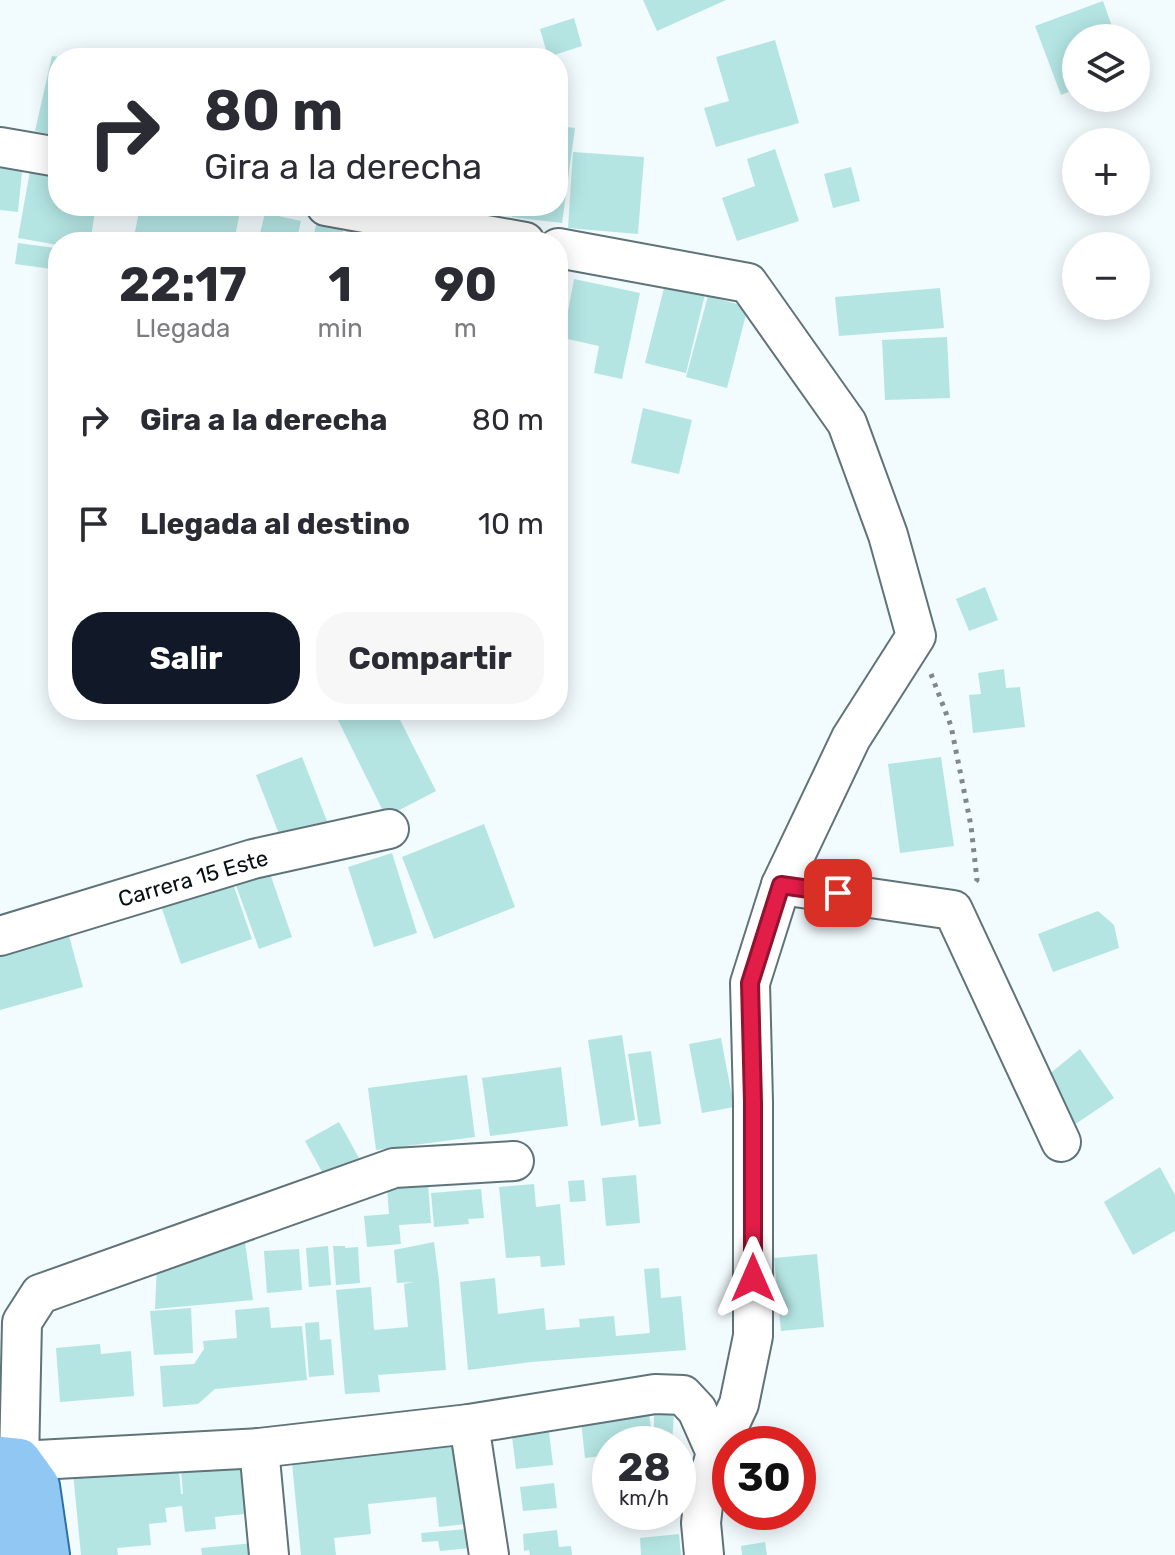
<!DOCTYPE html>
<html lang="es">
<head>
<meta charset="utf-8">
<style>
  body { margin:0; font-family:Rubik,sans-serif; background:#f7f7f7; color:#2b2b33; height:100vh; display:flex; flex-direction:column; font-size:30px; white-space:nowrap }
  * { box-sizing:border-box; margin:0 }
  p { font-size:26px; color:#7c7c81 }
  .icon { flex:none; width:44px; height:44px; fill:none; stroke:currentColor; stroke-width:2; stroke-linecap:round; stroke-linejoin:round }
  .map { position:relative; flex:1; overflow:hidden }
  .drawer { position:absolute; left:48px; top:232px; width:520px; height:488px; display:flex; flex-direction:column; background:#fff; border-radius:32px; box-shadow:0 4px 20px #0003 }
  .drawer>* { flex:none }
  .banner { position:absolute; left:48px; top:48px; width:520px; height:168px; border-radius:32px; box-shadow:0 4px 20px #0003; background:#fff; color:#2b2b33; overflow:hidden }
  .controls { position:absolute; left:1062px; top:24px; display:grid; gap:16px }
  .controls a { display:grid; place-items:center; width:88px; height:88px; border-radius:50%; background:#fff; box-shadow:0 4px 20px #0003; font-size:40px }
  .speed { position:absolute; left:592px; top:1426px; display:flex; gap:16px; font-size:40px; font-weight:700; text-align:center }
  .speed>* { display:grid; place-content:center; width:104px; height:104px; border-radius:50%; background:#fff; box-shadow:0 4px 20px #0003; line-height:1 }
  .speed small { font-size:20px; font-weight:400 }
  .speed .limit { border:12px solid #d22; background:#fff; color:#111 }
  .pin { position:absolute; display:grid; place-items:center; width:68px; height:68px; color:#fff; margin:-34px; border-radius:16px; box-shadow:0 4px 12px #0006 }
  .me { position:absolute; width:88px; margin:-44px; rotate:0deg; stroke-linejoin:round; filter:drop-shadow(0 0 6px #0008) }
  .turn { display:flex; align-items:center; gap:28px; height:168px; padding:0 24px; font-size:36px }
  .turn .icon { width:104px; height:104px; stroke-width:2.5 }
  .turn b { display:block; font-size:56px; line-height:68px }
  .eta { display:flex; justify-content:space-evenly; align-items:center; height:136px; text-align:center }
  .eta b { font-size:48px; font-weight:700; line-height:56px }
  .button { display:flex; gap:16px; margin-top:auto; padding:16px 24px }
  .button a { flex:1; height:92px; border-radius:32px; background:#111827; color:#fff; font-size:32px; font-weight:700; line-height:92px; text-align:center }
  .button a+a { background:#f7f7f7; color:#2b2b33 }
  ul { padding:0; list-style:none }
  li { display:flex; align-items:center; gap:24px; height:104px; padding:0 24px }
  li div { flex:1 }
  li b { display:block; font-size:30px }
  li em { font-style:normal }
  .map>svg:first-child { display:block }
</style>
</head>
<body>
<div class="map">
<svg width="1175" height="1555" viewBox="0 0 1175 1555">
  <rect width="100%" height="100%" fill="#f2fbfe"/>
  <g fill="#b4e5e3">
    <path d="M643,0H726L657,31Z"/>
    <path d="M1103,1L1116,38H1076V89L1061,95L1035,26Z"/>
    <path d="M574,18L582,46L548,57L540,29Z"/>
    <path d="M775,40L799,123L716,147L704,108L729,101L716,57Z"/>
    <path d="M52,56L58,57V136L35,131Z"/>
    <path d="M558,126L575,128L562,223L512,217L513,206H558Z"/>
    <path d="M775,149L799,221L737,241L722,198L755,186L747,159Z"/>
    <path d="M573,152L644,157L638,234L568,228Z"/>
    <path d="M0,160L23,162L18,212L0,210Z"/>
    <path d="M31,165L58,170V206H96L90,242H58V245L18,238Z"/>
    <path d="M851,167L860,201L833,208L824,174Z"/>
    <path d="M140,206H241L234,242H133Z"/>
    <path d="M265,213L301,221L296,242H258Z"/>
    <path d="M349,217L390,225L387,242H344Z"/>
    <path d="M317,221L344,227L340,242H312Z"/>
    <path d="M18,243L55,248L52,269L15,264Z"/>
    <path d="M667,276L707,286L686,373L645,363Z"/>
    <path d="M574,279L640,293L622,379L594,373L599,346L563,338Z"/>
    <path d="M940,288L944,328L839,336L835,297Z"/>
    <path d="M708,296L748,307L727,388L686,377Z"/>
    <path d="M947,337L950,398L885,400L882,340Z"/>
    <path d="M643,408L692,420L679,474L631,463Z"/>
    <path d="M985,587L998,620L969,631L956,599Z"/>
    <path d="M1004,669L1006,688L1020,687L1025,727L973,733L969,695L981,694L978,673Z"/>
    <path d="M333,710H395L436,791L386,817Z"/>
    <path d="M302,757L327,821L281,839L256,775Z"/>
    <path d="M941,757L954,846L900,853L888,764Z"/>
    <path d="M484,824L515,907L434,939L402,857Z"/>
    <path d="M392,853L417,933L374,947L348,867Z"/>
    <path d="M267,865L292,937L259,949L233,877Z"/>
    <path d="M231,878L252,939L181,964L160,903Z"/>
    <path d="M1098,911L1114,925L1119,948L1053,972L1038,934Z"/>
    <path d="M66,925L83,987L0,1010V944Z"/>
    <path d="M622,1035L635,1120L601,1126L588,1040Z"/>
    <path d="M721,1038L734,1107L702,1113L689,1044Z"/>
    <path d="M1080,1049L1114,1098L1074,1125L1042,1080Z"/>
    <path d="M651,1051L661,1124L639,1127L628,1054Z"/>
    <path d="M561,1067L568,1126L490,1136L482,1078Z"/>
    <path d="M467,1075L475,1137L376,1150L368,1088Z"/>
    <path d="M339,1122L359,1158L325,1177L305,1141Z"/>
    <path d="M1160,1167L1175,1195V1231L1133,1255L1104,1202Z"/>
    <path d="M636,1175L640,1223L606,1226L602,1178Z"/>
    <path d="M584,1180L586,1201L570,1202L568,1181Z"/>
    <path d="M428,1184L431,1223L399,1225L401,1244L367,1247L364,1216L389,1214L387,1188Z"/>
    <path d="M534,1184L536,1207L560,1204L565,1265L541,1267L540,1256L506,1258L499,1187Z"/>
    <path d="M481,1189L484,1218L468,1219L469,1224L434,1227L431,1193Z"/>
    <path d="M245,1242L253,1300L155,1309L157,1263Z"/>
    <path d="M434,1242L439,1281L446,1370L378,1375L380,1392L345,1394L336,1290L371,1287L374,1330L408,1327L404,1284L414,1282L397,1283L394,1250Z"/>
    <path d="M328,1246L331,1285L309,1287L306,1248Z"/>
    <path d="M333,1246H345V1248L358,1247L360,1283L336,1285Z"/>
    <path d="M299,1249L302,1290L267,1293L264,1251Z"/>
    <path d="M817,1254L824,1327L781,1331L774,1258Z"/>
    <path d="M659,1268L661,1298L681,1296L686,1350L531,1362L468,1370L460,1282L495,1278L498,1314L544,1308L546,1330L580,1327L579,1319L614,1316L616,1336L650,1333L644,1269Z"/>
    <path d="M269,1307L271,1328L302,1326L307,1380L215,1389L198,1404L163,1407L160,1366L194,1364L204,1349L203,1341L237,1338L235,1310Z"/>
    <path d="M191,1308L193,1353L154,1355L150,1311Z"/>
    <path d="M319,1322L320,1340L331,1339L334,1375L309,1377L305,1323Z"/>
    <path d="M100,1344L101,1354L131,1351L134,1396L60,1402L56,1348Z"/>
    <path d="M649,1413L653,1443L610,1444V1455L585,1458L581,1421Z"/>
    <path d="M654,1413L674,1414L672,1444H654Z"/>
    <path d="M548,1424L553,1465L516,1469L511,1428Z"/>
    <path d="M466,1425L476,1523L439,1527L436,1497L368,1504L371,1534L334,1538L336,1555H301L291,1453Z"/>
    <path d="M249,1455L255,1513L215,1517L216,1529L185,1532L182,1506L165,1508L167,1522L149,1524L151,1545L117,1548L118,1555H81L73,1473L110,1469V1475L127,1474L144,1466V1473L179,1470L181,1494H183L181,1469Z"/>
    <path d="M684,1478L687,1506L678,1507V1479Z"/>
    <path d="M554,1483L557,1508L523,1511L520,1487Z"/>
    <path d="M467,1529L469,1548L440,1551L438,1541L422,1542L421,1533Z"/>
    <path d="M557,1530L559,1547L571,1546L572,1555H530L529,1550L524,1551L523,1534Z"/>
    <path d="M679,1534L681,1555H641L640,1538Z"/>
    <path d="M765,1542L767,1555H742L741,1546Z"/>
    <path d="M254,1543L255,1555H202L201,1548Z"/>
  </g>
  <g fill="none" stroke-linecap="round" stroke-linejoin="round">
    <g stroke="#5f7379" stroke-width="42">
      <g id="minor">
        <path d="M0,147L58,157"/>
        <path d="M326,206L525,242"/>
        <path d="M558,248L748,283L847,423L888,535L916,636L851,738L781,885L750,983L753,1102V1336L739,1404L716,1453"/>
        <path d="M781,885L953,910L1061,1142"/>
        <path d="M0,936L253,859L389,829"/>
        <path d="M514,1161L394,1168L40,1294L22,1322L19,1461L259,1448L469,1424L655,1394L683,1395L697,1410L716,1453L704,1495L701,1523L704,1555"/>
        <path d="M469,1424L489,1555"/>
        <path d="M259,1448L269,1555"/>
      </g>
    </g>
    <g stroke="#306f9f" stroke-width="48">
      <g id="major">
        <path d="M0,1459L19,1461L37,1486L47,1555"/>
        <path d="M0,1487L11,1509L20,1555"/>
      </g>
    </g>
    <path stroke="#80888a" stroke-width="5" stroke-dasharray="4 6" stroke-linecap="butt" d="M931,674L951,726L971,826L977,880L973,885"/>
    <use href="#minor" stroke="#fff" stroke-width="38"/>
    <use href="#major" stroke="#90c7f3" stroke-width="44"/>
  </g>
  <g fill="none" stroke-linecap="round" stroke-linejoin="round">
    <g stroke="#92132f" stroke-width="20">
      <path id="route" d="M753,1278V1102L750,983L781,885L838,893"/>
    </g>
    <use href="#route" stroke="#e11d48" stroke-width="14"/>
  </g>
  <g text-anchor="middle" stroke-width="7" stroke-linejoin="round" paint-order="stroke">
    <g font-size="22" fill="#080f11" stroke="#fff">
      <text transform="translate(193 878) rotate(-16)" y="8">Carrera 15 Este</text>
    </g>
  </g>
</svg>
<div class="controls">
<a><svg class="icon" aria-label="layers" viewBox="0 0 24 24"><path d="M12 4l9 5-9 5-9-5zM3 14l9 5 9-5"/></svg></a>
<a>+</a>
<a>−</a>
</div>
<div class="speed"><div>28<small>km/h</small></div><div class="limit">30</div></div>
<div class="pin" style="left:838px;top:893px;background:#d93025"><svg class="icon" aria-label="arrive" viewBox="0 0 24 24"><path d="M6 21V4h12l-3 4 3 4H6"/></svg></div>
<svg class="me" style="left:753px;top:1278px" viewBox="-20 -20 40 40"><path d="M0-17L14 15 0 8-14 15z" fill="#e11d48" stroke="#fff" stroke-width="4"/></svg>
<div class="banner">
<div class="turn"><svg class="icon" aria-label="right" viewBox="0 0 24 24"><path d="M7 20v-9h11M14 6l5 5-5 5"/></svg><div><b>80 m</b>Gira a la derecha</div></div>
</div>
<section class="drawer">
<div class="eta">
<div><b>22:17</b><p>Llegada</p></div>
<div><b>1</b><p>min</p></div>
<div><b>90</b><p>m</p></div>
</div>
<ul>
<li><svg class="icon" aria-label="right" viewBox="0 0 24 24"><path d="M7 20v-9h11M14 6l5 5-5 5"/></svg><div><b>Gira a la derecha</b></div><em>80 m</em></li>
<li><svg class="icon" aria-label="arrive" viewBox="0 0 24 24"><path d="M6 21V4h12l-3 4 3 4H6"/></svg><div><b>Llegada al destino</b></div><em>10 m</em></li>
</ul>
<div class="button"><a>Salir</a><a>Compartir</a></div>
</section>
</div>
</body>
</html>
